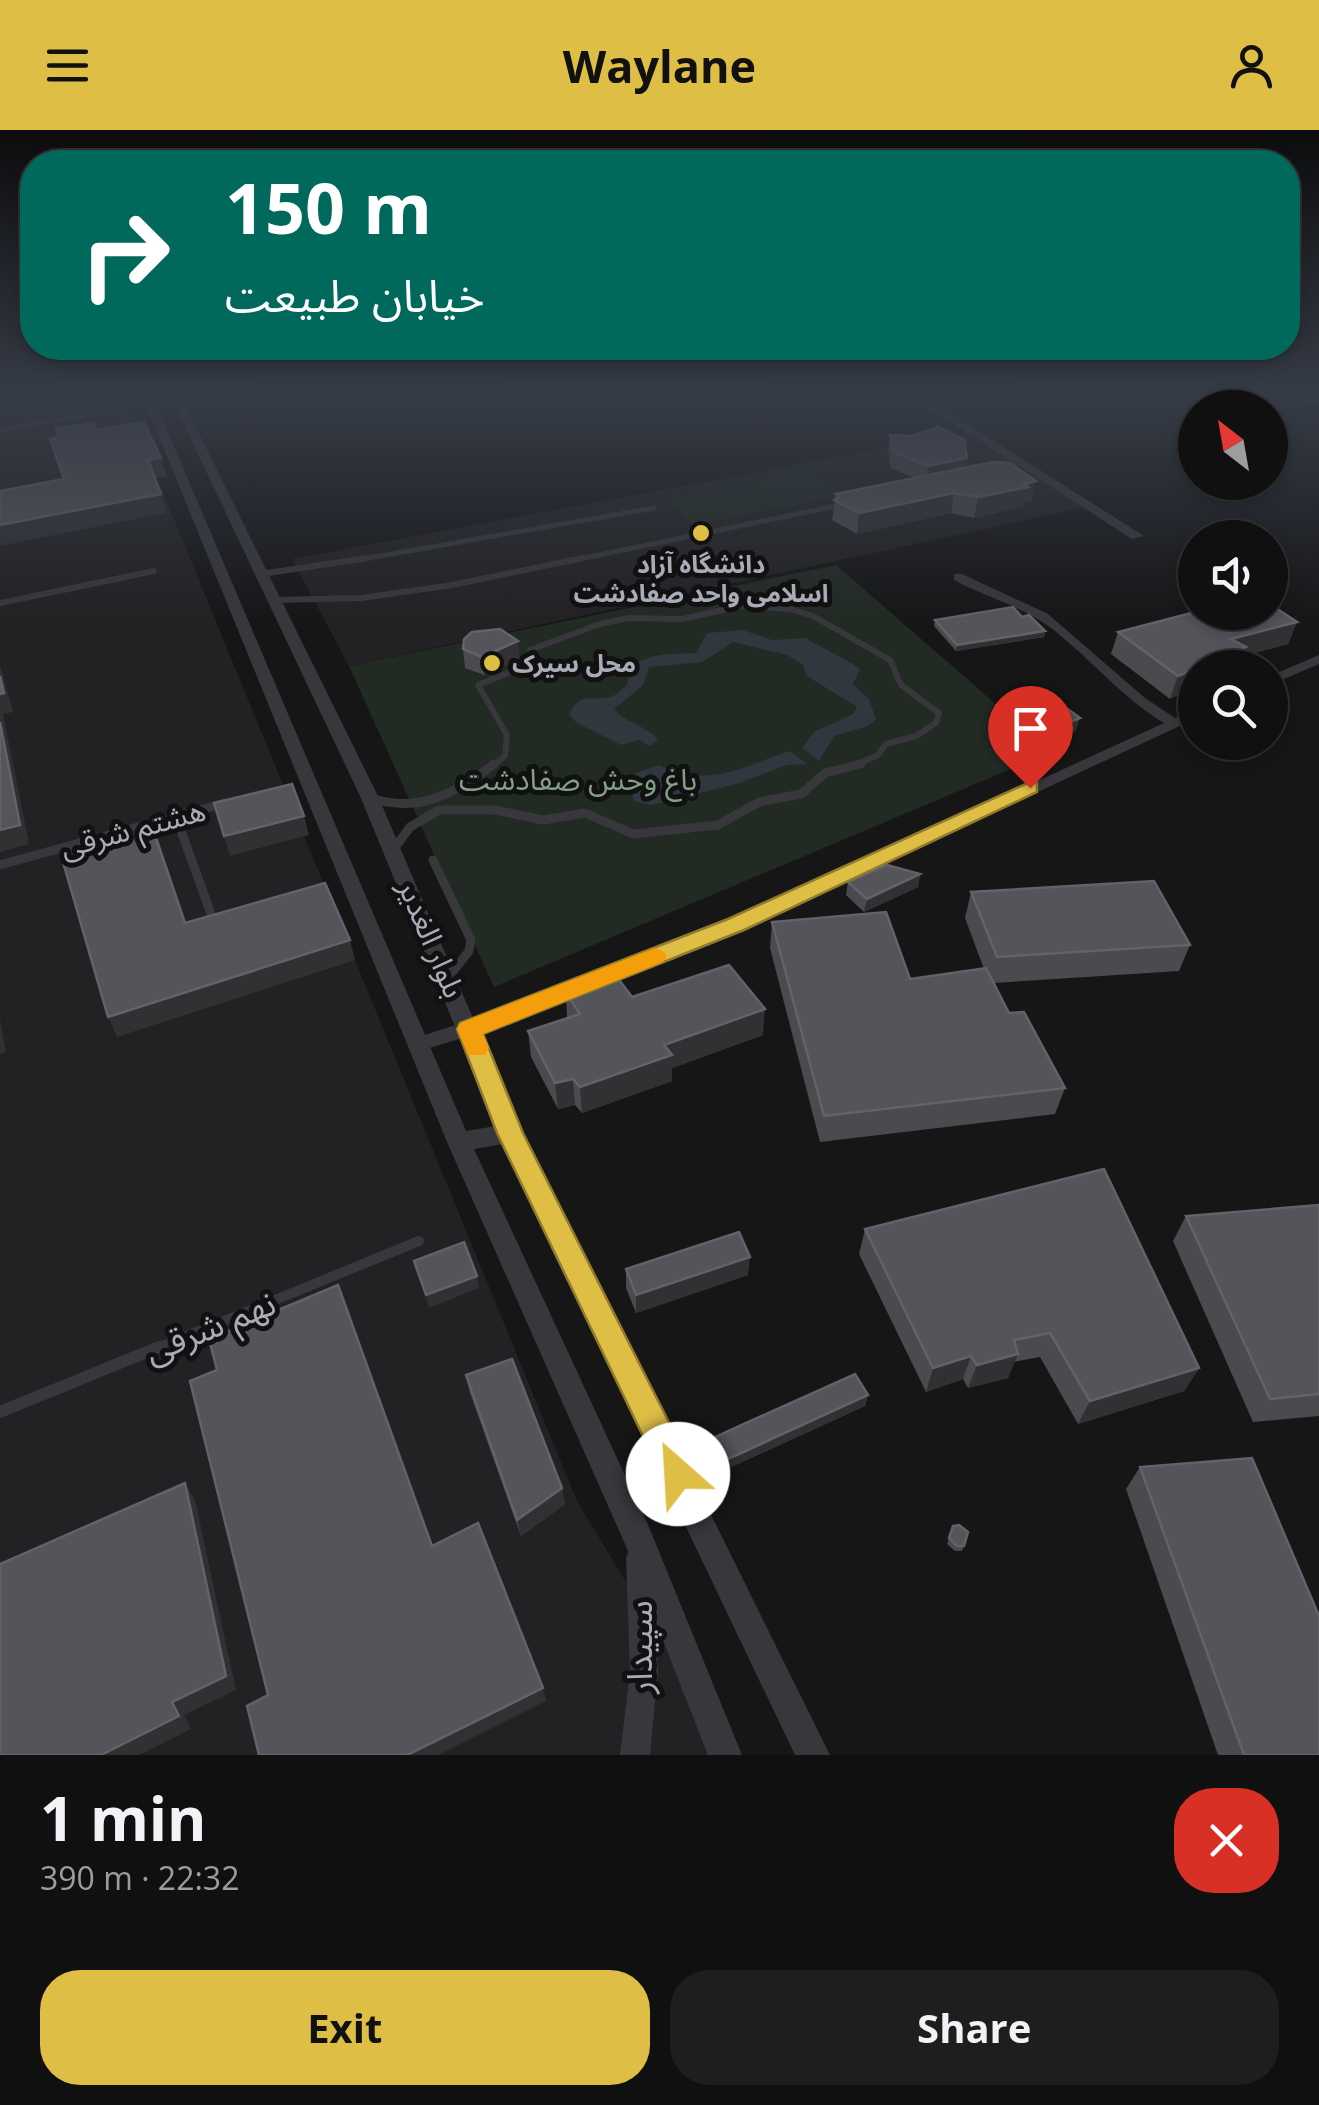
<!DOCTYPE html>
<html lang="en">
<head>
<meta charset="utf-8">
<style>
  body { margin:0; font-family:"Open Sans","Noto Sans Arabic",sans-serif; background:#1e1e1f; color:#f1f3f6; height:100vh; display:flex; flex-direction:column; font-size:38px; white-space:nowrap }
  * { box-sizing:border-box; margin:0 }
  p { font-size:32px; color:#9c9d9f }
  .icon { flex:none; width:55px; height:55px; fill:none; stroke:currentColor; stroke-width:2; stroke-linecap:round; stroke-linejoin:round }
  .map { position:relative; height:1625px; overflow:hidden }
  .details { display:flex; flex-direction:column; background:#101011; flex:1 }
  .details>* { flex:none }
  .banner { position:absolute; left:20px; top:20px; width:1280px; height:210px; border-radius:40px; box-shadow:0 5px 15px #0003,0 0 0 2px #303031; background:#00695c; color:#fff; overflow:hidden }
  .needle { width:65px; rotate:329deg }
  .buttons { position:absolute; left:1178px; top:260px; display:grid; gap:20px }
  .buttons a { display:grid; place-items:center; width:110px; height:110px; border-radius:50%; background:#101011; box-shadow:0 5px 15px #0003,0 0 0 2px #303031; font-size:50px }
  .pin { position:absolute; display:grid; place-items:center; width:85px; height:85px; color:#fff; margin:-102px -42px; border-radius:50% 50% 50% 0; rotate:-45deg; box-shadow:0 0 10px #0007 }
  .pin .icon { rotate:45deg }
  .me { position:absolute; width:110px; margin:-55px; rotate:334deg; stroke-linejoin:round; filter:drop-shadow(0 0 8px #0008) }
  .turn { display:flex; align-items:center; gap:35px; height:210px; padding:0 40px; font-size:45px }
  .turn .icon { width:130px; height:130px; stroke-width:2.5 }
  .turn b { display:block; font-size:70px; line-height:85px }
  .round { display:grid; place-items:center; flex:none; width:105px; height:105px; border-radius:40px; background:#1e1e1f }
  .headline { display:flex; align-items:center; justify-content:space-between; height:170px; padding:0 40px }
  h1 { font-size:60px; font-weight:700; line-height:75px }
  .primary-button { display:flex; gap:20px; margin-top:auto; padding:20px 40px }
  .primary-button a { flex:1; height:115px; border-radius:40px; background:#dfbe46; color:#111; font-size:40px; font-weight:700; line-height:115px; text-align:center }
  .primary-button a+a { background:#1e1e1f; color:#f1f3f6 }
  header { display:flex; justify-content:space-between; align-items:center; height:130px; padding:0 40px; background:#dfbe46; color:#111; font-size:45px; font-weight:700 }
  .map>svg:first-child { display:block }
</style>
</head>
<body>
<header><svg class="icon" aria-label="menu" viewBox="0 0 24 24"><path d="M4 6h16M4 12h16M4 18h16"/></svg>Waylane<svg class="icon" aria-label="person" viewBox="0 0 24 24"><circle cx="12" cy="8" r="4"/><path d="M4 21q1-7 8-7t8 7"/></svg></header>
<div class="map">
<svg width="1319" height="1625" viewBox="0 0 1319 1625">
  <rect width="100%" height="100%" fill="#161617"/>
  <g fill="#222224">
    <path d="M0,265H123L577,1371L731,1625H0Z"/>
    <path d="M971,302L1091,376L349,536L292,429Z"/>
  </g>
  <g fill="#222a24">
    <path d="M808,340L840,367L693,395L668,370Z"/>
    <path d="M836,435L1051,622L494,857L349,536Z"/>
  </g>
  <g fill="#30373f">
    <path d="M743,500L772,510L805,508L853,534L860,539L853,554L869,569L876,589L868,596L834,606L819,631L802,618L814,602L853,584L857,577L807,546L802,534L787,525L733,512L702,532L649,537L643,555L614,579C625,593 645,595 658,609L651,616L639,610L621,615L577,593L569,585C580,559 592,573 613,566C618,564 622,559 627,555L630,538C650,522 671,524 696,523L707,503Z"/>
    <path d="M790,621L807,634L787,635L736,654L651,675L634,671L629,651L636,643L659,635C709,659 741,637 790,621Z"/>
  </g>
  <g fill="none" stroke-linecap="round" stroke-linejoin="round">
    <g stroke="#37373c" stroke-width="5">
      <path d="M0,300L82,286"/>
      <path d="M351,431L654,378"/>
      <path d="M570,431L841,375"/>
    </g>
    <g stroke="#37373c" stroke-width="6">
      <path d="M261,444L367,428"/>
      <path d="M273,470L361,468L452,455L583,428"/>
      <path d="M0,473L154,441"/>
      <path d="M491,637L505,626L507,605L478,555L526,536L530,520L600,494L629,488L682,489L741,476L790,479L813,486L890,530L901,555L939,583L936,593L916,606L886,614L878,625L851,637"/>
    </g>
    <g stroke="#37373c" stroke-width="9">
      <path d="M371,668C419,684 456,663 494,634"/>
      <path d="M176,687L215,795"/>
      <path d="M393,720L410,697L439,680H495L543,690L585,683L633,704L718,695L759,672L801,664L825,643L861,634"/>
      <path d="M433,730L471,810L469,821L447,849"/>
      <path d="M0,735L225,673"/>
    </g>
    <path stroke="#37373c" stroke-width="10" d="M153,1220L419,1111"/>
    <path stroke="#37373c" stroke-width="12" d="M0,1282L159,1217"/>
    <g fill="#37373c" fill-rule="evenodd">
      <path d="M954,444H962L1048,484L1145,568L1175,588L1195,580V589L742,799L476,904L419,921L412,919L410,914L412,909C672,828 917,705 1164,593C1121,567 1090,528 1051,498C1022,476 985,467 954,450Z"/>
      <path d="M1319,525V534L1270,555V546Z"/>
      <path d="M639,1415L648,1419L652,1428L658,1541L650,1625H620L630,1541L626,1428L630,1419Z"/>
    </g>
    <g fill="#37373c" fill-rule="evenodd">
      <path d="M142,265H152L466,1001L496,996L360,666L170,265H180L378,666L522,1003L830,1625H795L503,1014L474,1019L649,1397L742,1625H708L625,1414L447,1012Z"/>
      <path d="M909,265H921L1144,406L1132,409Z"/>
    </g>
  </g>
  <g fill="#4a4a4f">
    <path d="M1287,265H1319V272L1301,273Z"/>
    <path d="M890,305L967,328L966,338L1032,371L1025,372L1024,376L974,388L951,383L857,404L832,390L836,364L915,348L891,338L888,321Z"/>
    <path d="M1022,487L1045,501L1044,507L956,521L934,496L935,490Z"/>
    <path d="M1297,492L1288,514L1243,526L1239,538H1195L1170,569L1111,524L1118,502Z"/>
    <path d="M463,519L520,529L484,545L465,538Z"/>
    <path d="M1026,572L1076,601L1054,611L1023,585Z"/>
    <path d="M920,744L918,757L864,782L846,765L848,752Z"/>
    <path d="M971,762L1190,815L1179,841L993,853L1009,883L1065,958L1055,984L820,1012L770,818L772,792L910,849L984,839L965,788Z"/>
    <path d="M566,863L632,867L763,905L672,938V951L582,983L575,975L558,979L531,927L528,901L567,888Z"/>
    <path d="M1319,1075V1286L1253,1292L1173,1111L1186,1086Z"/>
    <path d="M865,1099L1199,1238L1184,1261L1078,1294L1040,1227L1014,1232L1008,1248L968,1258L963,1249L926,1262L859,1124Z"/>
    <path d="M626,1139L748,1145L636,1183L626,1158Z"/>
    <path d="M466,1245L562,1358L565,1374L521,1406L470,1263Z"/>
    <path d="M868,1265L865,1276L716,1344L705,1322L706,1311Z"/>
    <path d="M1140,1337L1319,1625H1218L1126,1359Z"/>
    <path d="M953,1396L964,1416L962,1421H955L947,1414Z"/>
  </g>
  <g fill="#313134">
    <path d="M0,265H113L0,283Z"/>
    <path d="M161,328L167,346L153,349L148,330Z"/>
    <path d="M967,328L964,344L926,352L928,336Z"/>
    <path d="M1036,351L1032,371L1025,372L1024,376L974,388L978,367Z"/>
    <path d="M954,363L951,383L857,404L859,383Z"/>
    <path d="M161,364L166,383L0,416V395Z"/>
    <path d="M1297,492L1288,514L1243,526L1239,538H1199L1231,509Z"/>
    <path d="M1045,501L1044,507L956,521L957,515Z"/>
    <path d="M518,511L520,529L484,545L482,527Z"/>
    <path d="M0,535L13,582L3,584L29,714L0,722Z"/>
    <path d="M1195,539V558L1170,569L1178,546Z"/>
    <path d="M1080,588L1076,601L1054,611L1057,598Z"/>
    <path d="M304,686L309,705L230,726L224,706Z"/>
    <path d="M920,744L918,757L864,782L867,769Z"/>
    <path d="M350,810L355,830L117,907L108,887Z"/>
    <path d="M765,879L763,905L672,938V951L582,983L580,957L664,915Z"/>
    <path d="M0,889L6,922L0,924Z"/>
    <path d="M573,949L575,975L558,979L555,953Z"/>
    <path d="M750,1127L748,1145L636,1183V1165Z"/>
    <path d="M477,1146L479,1158L429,1178L426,1165Z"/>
    <path d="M1018,1224L1008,1248L968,1258L977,1235Z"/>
    <path d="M971,1226L963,1249L926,1262L933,1238Z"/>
    <path d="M1199,1238L1184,1261L1078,1294L1090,1271Z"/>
    <path d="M868,1265L865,1276L716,1344L717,1334Z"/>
    <path d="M185,1353L195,1370L236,1560L184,1585L191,1599L139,1625H101L172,1572Z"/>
    <path d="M562,1358L565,1374L521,1406L517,1390Z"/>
    <path d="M543,1558L546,1571L438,1625H407Z"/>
  </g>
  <g fill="#54555a" stroke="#626268" stroke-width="2.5">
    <path d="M144,292L161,328L148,330L161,364L0,395V361L64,349L50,309L59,307L56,299L93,293L96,300Z"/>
    <path d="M938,297L964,309L967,328L928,336L893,322L890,305L910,306Z"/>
    <path d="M993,332L1010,333L1036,351L1024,354L1028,357L978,367L954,363L859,383L834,370L839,367L836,364Z"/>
    <path d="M1270,474L1297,492L1231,509L1246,517L1199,538H1195V539L1178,546L1118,502L1195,482H1270Z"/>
    <path d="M1013,477L1022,487L1029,485L1045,501L957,515L935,490Z"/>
    <path d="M500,499L518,511L482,527L463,519L464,509L472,502Z"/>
    <path d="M0,546L4,563L0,564Z"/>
    <path d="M1050,566L1080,588L1057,598L1026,572Z"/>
    <path d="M0,592L20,695L0,700Z"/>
    <path d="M292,654L304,686L224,706L214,673Z"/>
    <path d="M153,699L185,793L325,753L350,810L108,887L61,725Z"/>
    <path d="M887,735L920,744L867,769L848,752Z"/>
    <path d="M1154,751L1190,815L997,827L971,762Z"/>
    <path d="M886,782L910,849L986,838L1009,883L1024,882L1065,958L824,986L772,792Z"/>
    <path d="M729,835L765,879L664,915L672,925L580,957L573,949L555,953L528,901L580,884L566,863L614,843L632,867Z"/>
    <path d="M1104,1039L1199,1238L1090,1271L1050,1203L1014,1210L1018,1224L977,1235L971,1226L933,1238L865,1099Z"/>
    <path d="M1319,1075V1264L1270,1269L1186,1086Z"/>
    <path d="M739,1102L750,1127L636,1165L626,1139Z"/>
    <path d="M464,1112L477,1146L426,1165L414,1131Z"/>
    <path d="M338,1155L432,1416L478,1393L543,1558L407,1625H259L247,1576L268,1565L190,1251L217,1240L209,1209Z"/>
    <path d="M512,1229L562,1358L517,1390L466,1245Z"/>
    <path d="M855,1244L868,1265L717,1334L706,1311Z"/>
    <path d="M1252,1328L1319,1486V1625H1244L1140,1337Z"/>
    <path d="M185,1353L226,1546L172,1572L179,1586L101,1625H0V1434Z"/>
    <path d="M959,1395L968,1402L964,1416H957L949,1408L953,1396Z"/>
  </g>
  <linearGradient id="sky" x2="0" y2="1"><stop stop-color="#0c0c0d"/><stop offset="0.54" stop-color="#363c47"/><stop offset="1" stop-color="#363c47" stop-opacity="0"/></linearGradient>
  <rect width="1319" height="492" fill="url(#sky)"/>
  <path fill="#dfbe46" stroke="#917c2e" stroke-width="2.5" d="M1030,652L1037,653V662L744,800L483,904L523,1003L695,1344L690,1356L678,1360L667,1356L497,1003L457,899L460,893L728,789Z"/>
  <path fill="#f59e0b" d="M655,818L663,821L667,826L663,832L483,904L489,918L485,925H468L457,899L460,893Z"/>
  <g fill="#dfbe46" stroke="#111112" stroke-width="4">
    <circle cx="701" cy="403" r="10"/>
    <circle cx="492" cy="533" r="10"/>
  </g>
  <g text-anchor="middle" stroke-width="10" stroke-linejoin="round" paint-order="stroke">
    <g font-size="25" font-weight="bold" fill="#a9acb6" stroke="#111112">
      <text x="701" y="443">دانشگاه آزاد<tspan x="701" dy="29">اسلامی واحد صفادشت</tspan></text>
      <text x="512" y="542" text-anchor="start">محل سیرک</text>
    </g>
    <g font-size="30" fill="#829f87" stroke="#111112">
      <text x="578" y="660">باغ وحش صفادشت</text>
    </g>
    <g font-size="30" fill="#a9acb6" stroke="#111112">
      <text transform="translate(133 699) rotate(-15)" y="10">هشتم شرقی</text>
      <text transform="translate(431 809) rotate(67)" y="10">بلوار الغدیر</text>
    </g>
    <g font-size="35" fill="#a9acb6" stroke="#111112">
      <text transform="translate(210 1197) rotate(-22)" y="12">نهم شرقی</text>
      <text transform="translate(640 1517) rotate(-90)" y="12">سپیدار</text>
    </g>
  </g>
</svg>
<div class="buttons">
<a><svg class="needle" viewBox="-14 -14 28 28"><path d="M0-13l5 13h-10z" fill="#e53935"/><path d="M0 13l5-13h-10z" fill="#9c9d9f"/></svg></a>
<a><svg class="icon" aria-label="sound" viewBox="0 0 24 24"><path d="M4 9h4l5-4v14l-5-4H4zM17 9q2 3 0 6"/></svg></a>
<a><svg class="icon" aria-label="search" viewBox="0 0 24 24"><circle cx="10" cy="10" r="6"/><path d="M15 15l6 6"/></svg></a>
</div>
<div class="pin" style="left:1030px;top:658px;background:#d93025"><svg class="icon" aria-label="arrive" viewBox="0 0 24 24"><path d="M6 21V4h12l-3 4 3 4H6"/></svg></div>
<svg class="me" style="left:678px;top:1344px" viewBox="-20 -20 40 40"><circle r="19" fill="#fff"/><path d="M0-13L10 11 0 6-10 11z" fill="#dfbe46"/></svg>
<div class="banner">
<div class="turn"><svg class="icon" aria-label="right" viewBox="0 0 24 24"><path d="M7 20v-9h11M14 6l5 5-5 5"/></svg><div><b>150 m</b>خیابان طبیعت</div></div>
</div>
</div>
<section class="details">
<div class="headline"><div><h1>1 min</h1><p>390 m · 22:32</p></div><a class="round" style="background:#d93025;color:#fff"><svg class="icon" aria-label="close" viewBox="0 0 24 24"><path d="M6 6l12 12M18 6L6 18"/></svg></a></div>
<div class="primary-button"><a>Exit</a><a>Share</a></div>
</section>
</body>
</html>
